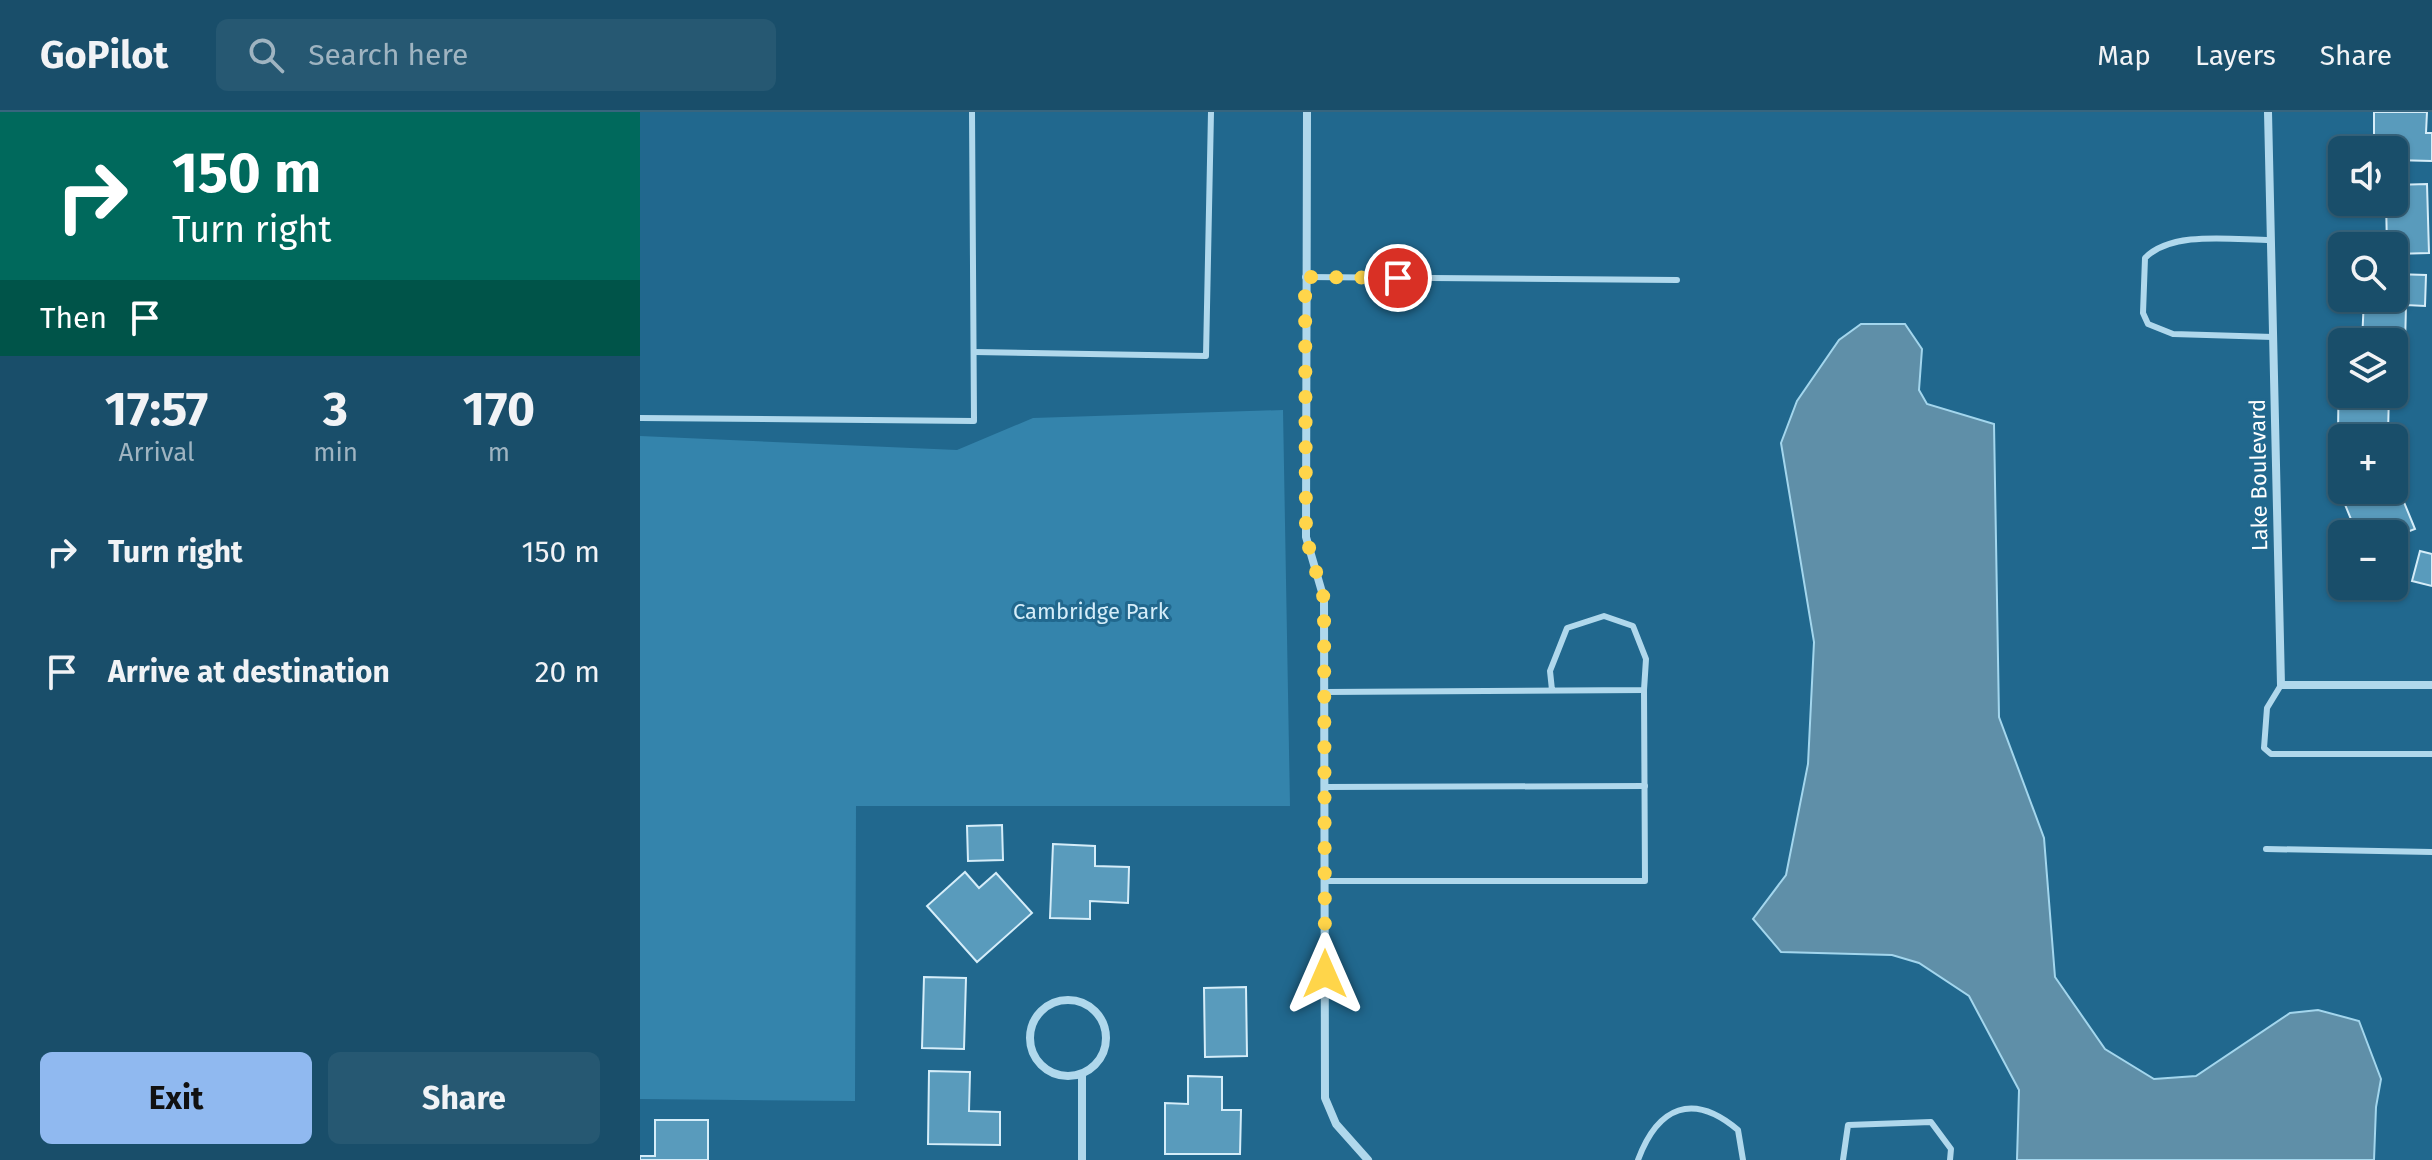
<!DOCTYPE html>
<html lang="en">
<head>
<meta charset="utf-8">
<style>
  body { margin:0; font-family:"Fira Sans",sans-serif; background:#265872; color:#f1f3f6; height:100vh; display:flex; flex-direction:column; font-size:30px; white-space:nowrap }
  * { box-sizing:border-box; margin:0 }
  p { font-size:26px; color:#9fb4c1 }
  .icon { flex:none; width:44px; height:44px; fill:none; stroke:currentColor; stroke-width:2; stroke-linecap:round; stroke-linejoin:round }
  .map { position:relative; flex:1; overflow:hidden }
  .side { display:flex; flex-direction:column; background:#194e6a; width:640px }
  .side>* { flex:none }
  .banner { background:#00695c; color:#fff; overflow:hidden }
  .fabs { position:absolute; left:1688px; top:24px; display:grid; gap:16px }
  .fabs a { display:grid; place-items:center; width:80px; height:80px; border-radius:12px; background:#194e6a; box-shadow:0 2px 6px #0004,0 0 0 2px #37657e; font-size:40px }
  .pin { position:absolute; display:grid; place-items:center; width:68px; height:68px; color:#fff; margin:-34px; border:4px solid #fff; border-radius:50%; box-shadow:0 2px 8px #0007 }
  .me { position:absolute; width:88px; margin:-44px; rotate:0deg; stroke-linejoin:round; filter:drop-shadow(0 0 6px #0008) }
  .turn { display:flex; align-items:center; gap:28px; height:168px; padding:0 40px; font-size:36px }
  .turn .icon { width:104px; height:104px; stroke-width:2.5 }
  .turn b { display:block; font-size:56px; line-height:68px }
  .then { display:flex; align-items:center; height:76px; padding:0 40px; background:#0003; gap:16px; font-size:30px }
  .eta { display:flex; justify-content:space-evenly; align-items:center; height:136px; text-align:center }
  .eta b { font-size:48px; font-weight:700; line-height:56px }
  .primary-button { display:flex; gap:16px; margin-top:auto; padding:16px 40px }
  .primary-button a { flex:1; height:92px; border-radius:12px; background:#90b9f0; color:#111; font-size:32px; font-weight:700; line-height:92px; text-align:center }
  .primary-button a+a { background:#265872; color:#f1f3f6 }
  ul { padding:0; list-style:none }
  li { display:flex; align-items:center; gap:24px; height:120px; padding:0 40px }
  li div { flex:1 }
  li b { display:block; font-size:30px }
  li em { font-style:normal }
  header { display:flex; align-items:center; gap:48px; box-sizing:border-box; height:112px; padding:0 40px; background:#194e6a; border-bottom:2px solid #37657e }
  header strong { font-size:38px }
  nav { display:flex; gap:44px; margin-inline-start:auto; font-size:28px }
  .search { width:560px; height:72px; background:#265872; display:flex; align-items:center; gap:20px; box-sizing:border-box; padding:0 28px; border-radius:12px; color:#9fb4c1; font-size:30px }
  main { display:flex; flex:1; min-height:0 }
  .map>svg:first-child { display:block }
</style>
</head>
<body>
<header>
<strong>GoPilot</strong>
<div class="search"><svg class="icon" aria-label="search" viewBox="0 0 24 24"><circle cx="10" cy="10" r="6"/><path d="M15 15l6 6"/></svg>Search here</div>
<nav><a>Map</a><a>Layers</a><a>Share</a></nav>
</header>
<main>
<section class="side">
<div class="banner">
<div class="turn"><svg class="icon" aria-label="right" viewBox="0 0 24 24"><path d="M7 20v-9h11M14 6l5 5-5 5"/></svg><div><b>150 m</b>Turn right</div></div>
<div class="then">Then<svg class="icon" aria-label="arrive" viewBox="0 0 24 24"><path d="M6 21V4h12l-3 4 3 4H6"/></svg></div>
</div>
<div class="eta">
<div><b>17:57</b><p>Arrival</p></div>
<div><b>3</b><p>min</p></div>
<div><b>170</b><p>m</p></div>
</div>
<ul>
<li><svg class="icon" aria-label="right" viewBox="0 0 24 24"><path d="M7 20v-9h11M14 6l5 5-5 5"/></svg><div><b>Turn right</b></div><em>150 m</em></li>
<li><svg class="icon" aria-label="arrive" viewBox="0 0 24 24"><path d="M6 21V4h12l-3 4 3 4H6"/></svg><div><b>Arrive at destination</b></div><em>20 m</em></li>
</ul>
<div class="primary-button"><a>Exit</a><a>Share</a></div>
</section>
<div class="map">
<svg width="1792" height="1048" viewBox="0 0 1792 1048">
  <rect width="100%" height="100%" fill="#21688e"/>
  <path fill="#3484ac" d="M643,298L650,694H216L215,989L0,987V324L317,338L393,306Z"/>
  <path fill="#5f8fa8" stroke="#a3d6ed" stroke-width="2" d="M1221,212H1265L1282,237L1279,278L1287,292L1354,312L1359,605L1404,726L1415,865L1465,937L1514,967L1556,964L1650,901L1678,898L1719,909L1741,967L1736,995L1734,1048H1377L1379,978L1329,884L1279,851L1252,843L1141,840L1113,807L1146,763L1168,652L1174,530L1141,331L1157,289L1199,228Z"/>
  <g fill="#599bbc" stroke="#d5edf9" stroke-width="2">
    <path d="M1734,0H1787L1786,21H1792V49L1754,48V38H1734Z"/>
    <path d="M1787,72L1789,141L1754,142V134H1747L1746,90H1754V73Z"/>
    <path d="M1754,162L1786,163L1785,194L1766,193L1765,235L1754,234V230H1722L1724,186H1754Z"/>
    <path d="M1699,248L1702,282H1749L1748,321L1698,320Z"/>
    <path d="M1702,365V378H1754V366L1775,417L1754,425V422H1717L1695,368Z"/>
    <path d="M1780,439L1792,442V474L1772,469Z"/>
    <path d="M362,713L363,748L328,749L327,714Z"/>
    <path d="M413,732L455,734V754L489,755L488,791L450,789V807L410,806Z"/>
    <path d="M325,760L339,776L356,761L392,801L337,850L287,794Z"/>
    <path d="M284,865L326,866L324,937L282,936Z"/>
    <path d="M606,875L607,944L565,945L564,876Z"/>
    <path d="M289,959L330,960L329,999L360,1000V1033L288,1032Z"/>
    <path d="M548,964L582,965V998H601L600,1042H525V991L548,992Z"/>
    <path d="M15,1008H68V1048H0V1044H15Z"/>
  </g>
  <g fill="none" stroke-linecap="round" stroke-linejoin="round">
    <g stroke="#b0d8ec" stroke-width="6">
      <path d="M1631,128C1594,128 1532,118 1505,146L1503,201L1508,212L1533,222L1633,225"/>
      <path d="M665,165L1037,168"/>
      <path d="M334,240L566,244L571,0"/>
      <path d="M0,306L334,309L332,0"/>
      <path d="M1641,573L1627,596L1624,636L1631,642H1792"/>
      <path d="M685,580L1004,578L1006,547L993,514L964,504L927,516L910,559L912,578"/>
      <path d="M685,675L1005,674"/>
      <path d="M1626,737L1792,740"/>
      <path d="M685,769H1005L1004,578"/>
      <path d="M998,1048C1018,994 1053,980 1098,1018L1103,1048"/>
      <path d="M1203,1048L1208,1013L1291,1010L1311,1037L1310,1048"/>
    </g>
    <g stroke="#b0d8ec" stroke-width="8">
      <path d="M667,0L666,425L684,487L685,986L696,1012L728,1048"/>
      <path d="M1628,0L1641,573H1792"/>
      <circle cx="428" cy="926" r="38"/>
      <path d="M442,962V1048"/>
    </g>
  </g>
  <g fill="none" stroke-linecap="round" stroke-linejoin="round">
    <path stroke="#ffd54a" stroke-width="14" stroke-dasharray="0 25.2" d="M685,862L684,487L666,425L665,165L758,166"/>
  </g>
  <g text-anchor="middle" stroke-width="6" stroke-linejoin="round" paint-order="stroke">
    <g font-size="22" fill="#fff" stroke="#21688e">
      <text transform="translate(1618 363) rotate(-91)" y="8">Lake Boulevard</text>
    </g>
    <g font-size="22" fill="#d5edf9" stroke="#21688e">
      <text x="451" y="507">Cambridge Park</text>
    </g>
  </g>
</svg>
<div class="fabs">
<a><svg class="icon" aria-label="sound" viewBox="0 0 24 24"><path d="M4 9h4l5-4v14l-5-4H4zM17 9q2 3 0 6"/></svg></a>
<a><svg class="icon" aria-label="search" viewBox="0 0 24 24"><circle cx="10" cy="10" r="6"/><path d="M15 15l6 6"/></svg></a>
<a><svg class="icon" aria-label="layers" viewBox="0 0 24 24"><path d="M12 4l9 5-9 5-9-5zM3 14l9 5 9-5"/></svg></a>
<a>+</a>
<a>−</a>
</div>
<div class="pin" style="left:758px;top:166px;background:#d93025"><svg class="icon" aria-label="arrive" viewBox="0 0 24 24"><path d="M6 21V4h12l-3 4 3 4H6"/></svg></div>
<svg class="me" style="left:685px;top:862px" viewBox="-20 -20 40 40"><path d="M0-17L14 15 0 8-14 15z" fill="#ffd54a" stroke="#fff" stroke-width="4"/></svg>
</div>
</main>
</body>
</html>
